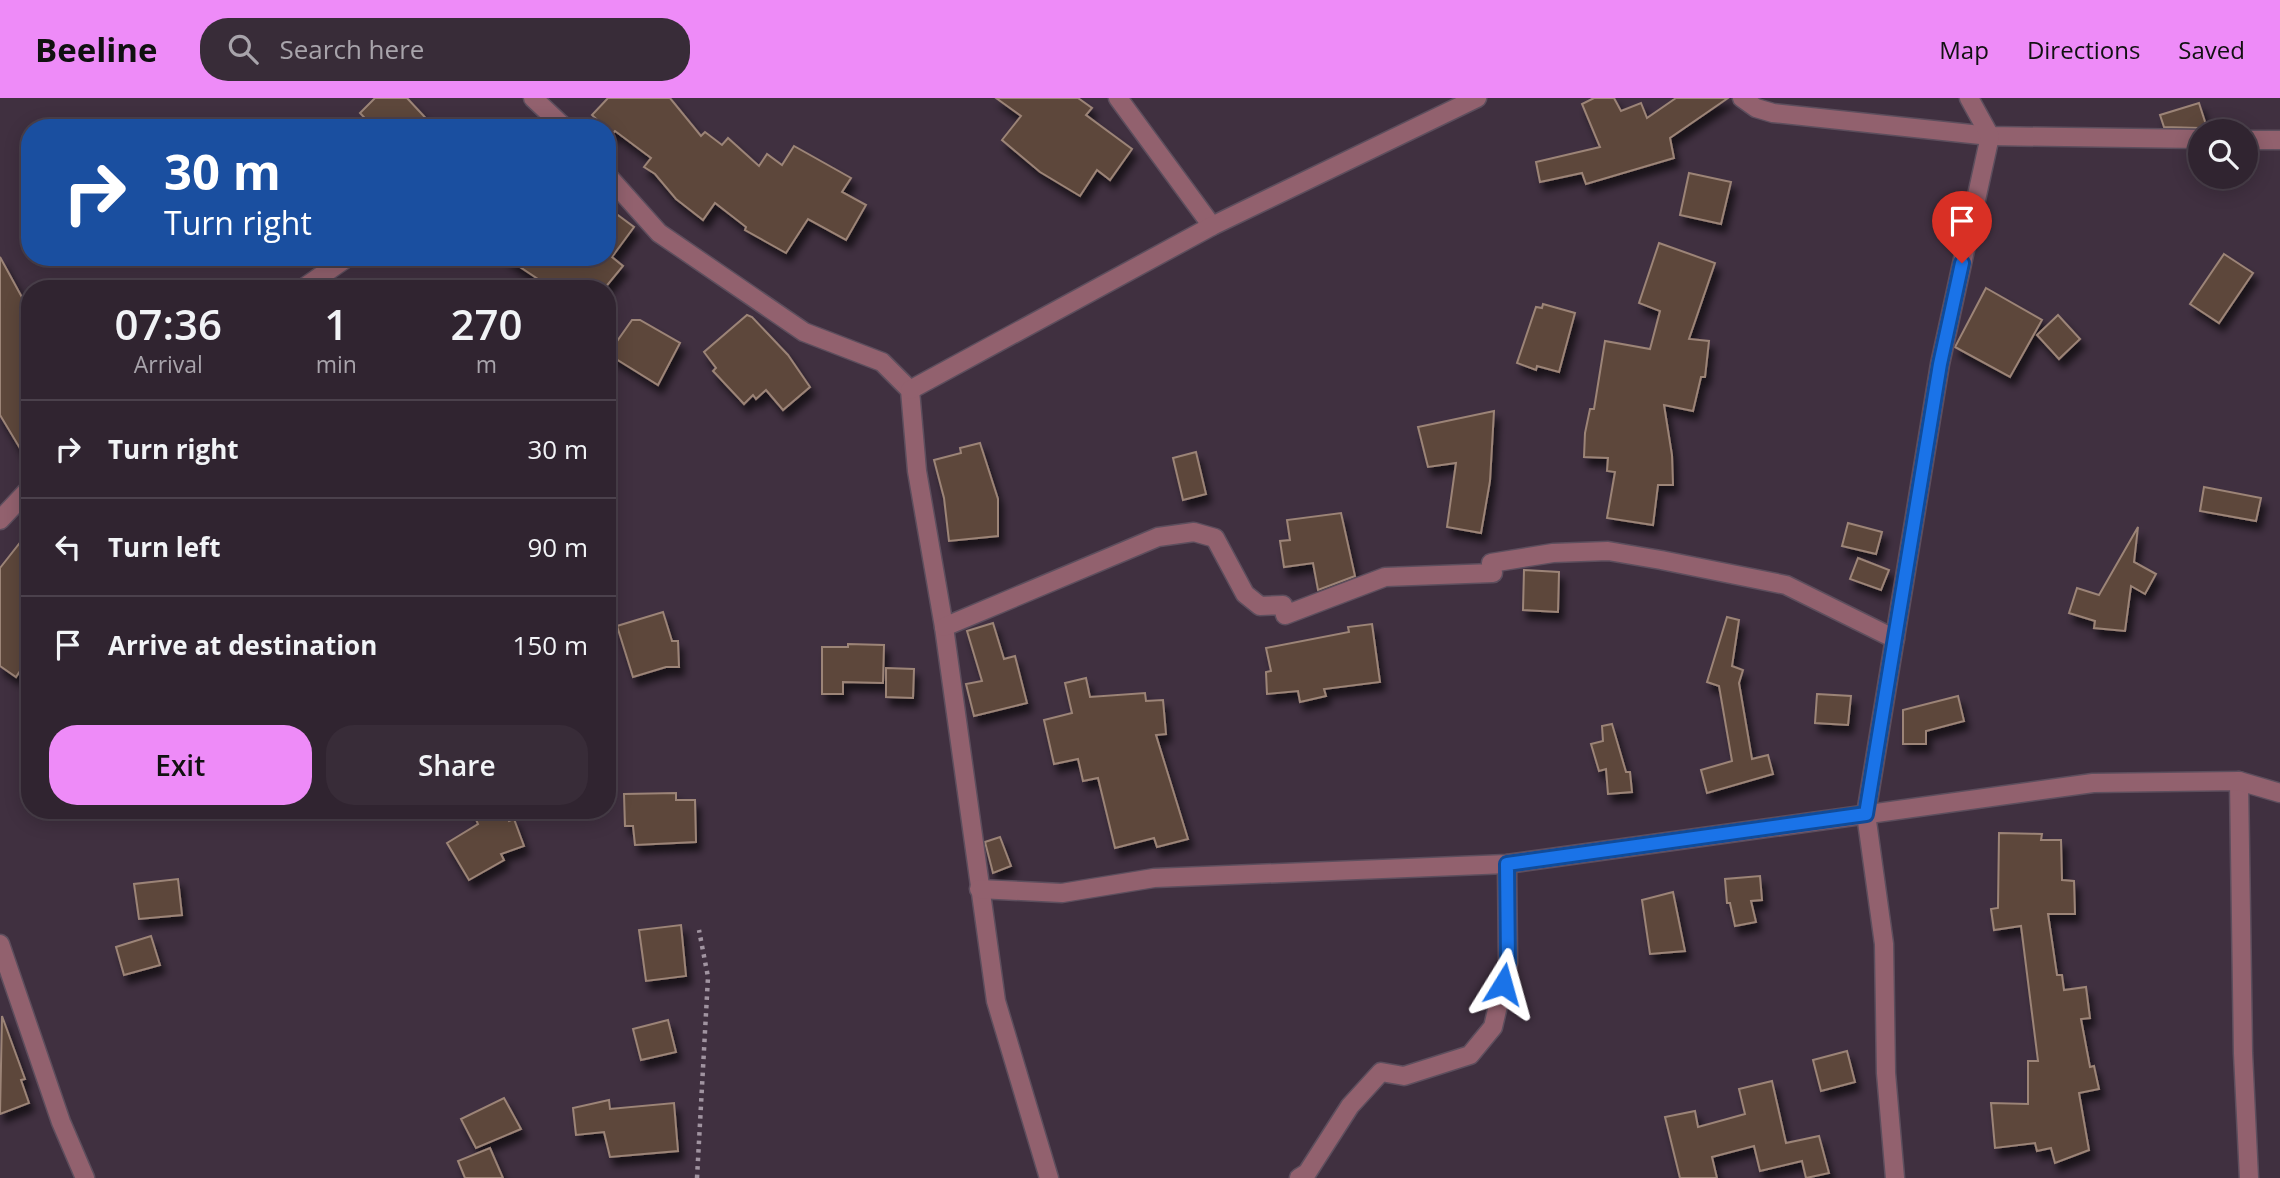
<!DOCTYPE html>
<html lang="en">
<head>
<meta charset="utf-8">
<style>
  body { margin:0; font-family:"Open Sans",sans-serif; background:#382c38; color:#f1f3f6; height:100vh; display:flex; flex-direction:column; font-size:26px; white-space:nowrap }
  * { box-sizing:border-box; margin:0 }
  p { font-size:23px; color:#a8a4ab }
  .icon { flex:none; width:38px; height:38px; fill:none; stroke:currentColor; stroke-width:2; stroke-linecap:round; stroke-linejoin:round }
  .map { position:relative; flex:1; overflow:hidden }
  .side { position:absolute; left:21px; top:182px; width:595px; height:539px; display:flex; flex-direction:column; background:#302430; border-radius:28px; box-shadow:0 4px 18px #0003,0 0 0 2px #4b414c }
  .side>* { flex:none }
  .guide { position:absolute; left:21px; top:21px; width:595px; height:147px; border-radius:28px; box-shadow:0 4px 18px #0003,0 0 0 2px #4b414c; background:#1a4fa0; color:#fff; overflow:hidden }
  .fabs { position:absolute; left:2188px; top:21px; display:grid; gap:14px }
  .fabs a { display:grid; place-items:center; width:70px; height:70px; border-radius:50%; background:#302430; box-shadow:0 4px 18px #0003,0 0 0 2px #4b414c; font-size:35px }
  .pin { position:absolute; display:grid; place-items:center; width:60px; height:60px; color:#fff; margin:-72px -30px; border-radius:50% 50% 50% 0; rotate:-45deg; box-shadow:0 0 7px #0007 }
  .pin .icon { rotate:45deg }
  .me { position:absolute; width:77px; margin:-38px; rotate:8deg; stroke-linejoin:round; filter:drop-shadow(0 0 5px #0008) }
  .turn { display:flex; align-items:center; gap:24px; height:147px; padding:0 28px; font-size:32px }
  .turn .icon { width:91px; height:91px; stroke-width:2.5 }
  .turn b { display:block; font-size:49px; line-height:60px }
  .eta { display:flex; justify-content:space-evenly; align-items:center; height:119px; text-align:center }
  .eta b { font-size:42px; font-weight:600; line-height:49px }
  .action { display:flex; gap:14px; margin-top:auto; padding:14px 28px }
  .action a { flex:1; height:80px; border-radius:28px; background:#ee8bf8; color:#111; font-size:28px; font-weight:600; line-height:80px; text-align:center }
  .action a+a { background:#382c38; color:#f1f3f6 }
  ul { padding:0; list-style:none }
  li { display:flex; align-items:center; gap:21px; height:98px; padding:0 28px; border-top:2px solid #4b414c }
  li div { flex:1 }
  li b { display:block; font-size:26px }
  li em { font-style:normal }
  header { display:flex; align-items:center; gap:42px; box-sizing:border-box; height:98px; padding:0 35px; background:#ee8bf8; color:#111 }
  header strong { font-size:33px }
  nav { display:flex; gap:38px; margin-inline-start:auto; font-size:24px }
  .search { width:490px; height:63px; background:#382c38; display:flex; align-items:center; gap:18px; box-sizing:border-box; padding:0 24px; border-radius:28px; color:#a8a4ab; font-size:26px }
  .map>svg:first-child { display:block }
</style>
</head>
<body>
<header>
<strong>Beeline</strong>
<div class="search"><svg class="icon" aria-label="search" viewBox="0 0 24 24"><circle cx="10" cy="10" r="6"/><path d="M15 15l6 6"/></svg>Search here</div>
<nav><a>Map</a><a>Directions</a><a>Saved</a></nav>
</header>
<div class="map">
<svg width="2280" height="1080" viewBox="0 0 2280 1080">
  <defs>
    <filter id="shadow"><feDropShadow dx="4.5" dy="8" stdDeviation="3.5" flood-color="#0009"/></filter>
  </defs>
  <rect width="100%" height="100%" fill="#403040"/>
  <g fill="#5d473b" stroke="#9c8477" stroke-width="2" filter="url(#shadow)">
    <path d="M375,0H407L435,30H374L360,15Z"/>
    <path d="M608,0H670L701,38L705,34L722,47L728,40L759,68L767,56L782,67L794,48L851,80L842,94L866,107L846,142L808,121L786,155L745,132L746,129L715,105L703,122L676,101L655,76L644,69L651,60L615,33L612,36L592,17Z"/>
    <path d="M996,0H1078L1092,10L1086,17L1132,51L1110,82L1097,72L1080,98L1040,74L1002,42L1021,18Z"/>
    <path d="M1594,0H1614L1621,13L1641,5L1647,20L1676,0H1728L1670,40L1674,60L1586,86L1582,75L1540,84L1536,64L1600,49L1582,6Z"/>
    <path d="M2199,5L2208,33L2200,30L2164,29L2160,17Z"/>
    <path d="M1689,75L1731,84L1721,126L1680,117Z"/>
    <path d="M607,109L634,129L612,159L623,168L604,191H553L505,159H607Z"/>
    <path d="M1659,145L1715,165L1689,241L1709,243L1705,279H1701L1693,313L1664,307L1672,357L1673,387H1658L1653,427L1607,420L1615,374L1607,373L1608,360L1584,359L1585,335L1590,311H1594L1605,243L1650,251L1660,213L1639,205Z"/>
    <path d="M2224,156L2253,175L2219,225L2190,206Z"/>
    <path d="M0,159L30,214V367L0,317Z"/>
    <path d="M1986,190L2042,222L2010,279L1955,249Z"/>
    <path d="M1543,206L1575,215L1559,274L1537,268L1536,272L1517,265L1536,209L1542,210Z"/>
    <path d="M747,217L752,219L788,257L810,289L783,312L766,292L756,301L753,297L744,306L713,273L716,270L704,254Z"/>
    <path d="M2058,217L2080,241L2059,261L2037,237Z"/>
    <path d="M632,222H640L680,245L658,287L608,256Z"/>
    <path d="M1494,313L1490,383L1481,435L1447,429L1456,365L1428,369L1418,329Z"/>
    <path d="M980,345L998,401V438L949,443L944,400L934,362L961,355L960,350Z"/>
    <path d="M1196,354L1206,396L1183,402L1173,360Z"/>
    <path d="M2204,389L2261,400L2256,423L2200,413Z"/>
    <path d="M1341,415L1355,478L1318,492L1313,465L1284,469L1280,443L1290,442L1287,422Z"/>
    <path d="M1848,425L1882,434L1876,456L1842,448Z"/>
    <path d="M2138,429L2134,464L2156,476L2145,496L2131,488L2125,533L2094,530L2095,523L2069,515L2077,490L2099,497Z"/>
    <path d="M30,432V558L16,579L0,568V470Z"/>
    <path d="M1858,460L1889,472L1881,492L1850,481Z"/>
    <path d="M1524,472L1559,474L1558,514L1523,512Z"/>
    <path d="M663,514L672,543H678L679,569H666L633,579L617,528Z"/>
    <path d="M1727,519L1739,522L1732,568L1743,572L1739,585L1752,661L1768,657L1773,676L1707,695L1701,672L1732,663L1719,588L1707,584Z"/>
    <path d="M993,525L1004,561L1015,558L1027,605L974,618L966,586L982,583L967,533Z"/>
    <path d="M1372,526L1380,584L1324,591L1326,598L1300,604L1298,593L1267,596L1266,574L1271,573L1266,550L1349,534L1348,529Z"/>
    <path d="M848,546L884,547L883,585L843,584V596H822V549H848Z"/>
    <path d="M886,570L914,571L913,600L886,599Z"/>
    <path d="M1086,580L1090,599L1145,595L1146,603L1163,602L1166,636L1156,637L1188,741L1157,749L1154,740L1115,750L1098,680L1083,683L1078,661L1054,666L1044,622L1072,615L1065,585Z"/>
    <path d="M1817,596L1851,598L1848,627L1815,625Z"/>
    <path d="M1958,598L1964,623L1926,633V646H1903V612Z"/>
    <path d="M1612,626L1626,674H1630L1632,694L1608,696L1606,671L1599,673L1591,646L1603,643L1602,628Z"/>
    <path d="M676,695V702H695L696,744L635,747L633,728H625L624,696Z"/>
    <path d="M472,712H505L509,723L514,721L524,748L501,756L504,762L469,782L447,745L478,726Z"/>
    <path d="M1999,735L2042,736L2041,742H2061L2062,782L2074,783L2075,816H2048L2057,877H2062L2064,892L2086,889L2090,920L2081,921L2090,969L2094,968L2099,991L2079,995L2089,1052L2055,1065L2051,1050L2037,1053L2035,1045L1995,1050L1991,1005L2028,1006V963H2038L2021,828L1994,832L1991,811L1998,810Z"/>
    <path d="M1000,739L1011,768L993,775L985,744Z"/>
    <path d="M1760,778L1762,802L1751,803L1756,824L1735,828L1730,805H1727L1725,781Z"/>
    <path d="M178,781L182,817L139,821L134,786Z"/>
    <path d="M1673,794L1685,853L1650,856L1642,802Z"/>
    <path d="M681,827L686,878L646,883L639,832Z"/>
    <path d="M151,838L160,867L124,877L116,849Z"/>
    <path d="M2,918L25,981L21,982L29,1005L0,1016Z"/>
    <path d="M668,922L676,954L641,962L633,931Z"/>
    <path d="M1847,953L1855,984L1821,993L1813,962Z"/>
    <path d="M1772,983L1786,1045L1819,1038L1829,1075L1806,1080L1802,1063L1760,1073L1754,1048L1712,1059L1717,1080H1680L1665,1019L1695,1013L1698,1029L1745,1016L1739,991Z"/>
    <path d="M504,1000L521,1031L476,1050L461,1021Z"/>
    <path d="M609,1002L610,1011L674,1005L678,1053L610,1059L604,1034L576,1037L573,1010Z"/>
    <path d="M490,1050L503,1080H465L458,1063Z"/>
  </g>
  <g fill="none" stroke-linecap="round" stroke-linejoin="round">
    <g stroke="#5d4e5d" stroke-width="21">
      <g id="minor">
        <path d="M533,0L565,30"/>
        <path d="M1118,0L1212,128"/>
        <path d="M1742,0L1756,10L1773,15L1990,38L2200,41"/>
        <path d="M2245,42H2280"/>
        <path d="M607,77L659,135L804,234L882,264L910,292L917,373L944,529L996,903L1049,1080"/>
        <path d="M302,191L348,159"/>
        <path d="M910,292L1212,128L1477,0"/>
        <path d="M0,422L30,390"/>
        <path d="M944,529L1158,439L1194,434L1215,440L1245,496L1260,508L1283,507L1285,517L1385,479L1493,475L1491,465L1553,455L1608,453L1661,462L1786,487L1895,541"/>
        <path d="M2239,683L2243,955L2249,1080"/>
        <path d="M979,791L1062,795L1154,780L1507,766L2093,685L2239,683L2280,695"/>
        <path d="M0,846L61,1024L85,1080"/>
        <path d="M1299,1080L1307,1075L1350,1008L1381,974L1404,978L1470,957L1493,929L1508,865L1507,766"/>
        <path d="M1895,1080L1886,975L1884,846L1866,716L1940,266L1990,38L1969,0"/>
      </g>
    </g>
    <path stroke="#a194a1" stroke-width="4.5" stroke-dasharray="3.5 5" stroke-linecap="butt" d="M697,1080L708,879L699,832"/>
    <use href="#minor" stroke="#92616e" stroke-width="18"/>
  </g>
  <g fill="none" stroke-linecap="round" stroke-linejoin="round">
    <g stroke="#114b97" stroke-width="18">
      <path id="route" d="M1503,886L1508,865L1507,766L1866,716L1940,266L1962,165"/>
    </g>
    <use href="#route" stroke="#1a73e8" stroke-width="12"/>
  </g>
</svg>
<div class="fabs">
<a><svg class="icon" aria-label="search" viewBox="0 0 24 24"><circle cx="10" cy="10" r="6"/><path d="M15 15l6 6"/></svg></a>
</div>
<div class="pin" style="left:1962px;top:165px;background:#d93025"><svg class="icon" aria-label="arrive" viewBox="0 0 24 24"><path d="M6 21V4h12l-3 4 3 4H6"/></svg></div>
<svg class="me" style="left:1503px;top:886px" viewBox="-20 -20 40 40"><path d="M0-17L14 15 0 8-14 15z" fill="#1a73e8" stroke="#fff" stroke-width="4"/></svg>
<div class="guide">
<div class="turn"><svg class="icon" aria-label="right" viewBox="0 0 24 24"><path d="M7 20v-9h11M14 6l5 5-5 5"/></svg><div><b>30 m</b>Turn right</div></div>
</div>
<section class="side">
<div class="eta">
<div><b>07:36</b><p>Arrival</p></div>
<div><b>1</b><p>min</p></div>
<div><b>270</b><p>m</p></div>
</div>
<ul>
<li><svg class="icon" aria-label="right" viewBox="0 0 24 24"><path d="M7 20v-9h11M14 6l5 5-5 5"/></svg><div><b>Turn right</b></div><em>30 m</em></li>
<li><svg class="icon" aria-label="left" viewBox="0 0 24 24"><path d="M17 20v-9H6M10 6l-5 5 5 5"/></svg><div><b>Turn left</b></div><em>90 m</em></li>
<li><svg class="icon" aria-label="arrive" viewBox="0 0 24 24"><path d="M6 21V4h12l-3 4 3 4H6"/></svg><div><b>Arrive at destination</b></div><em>150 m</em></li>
</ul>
<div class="action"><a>Exit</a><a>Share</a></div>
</section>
</div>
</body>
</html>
